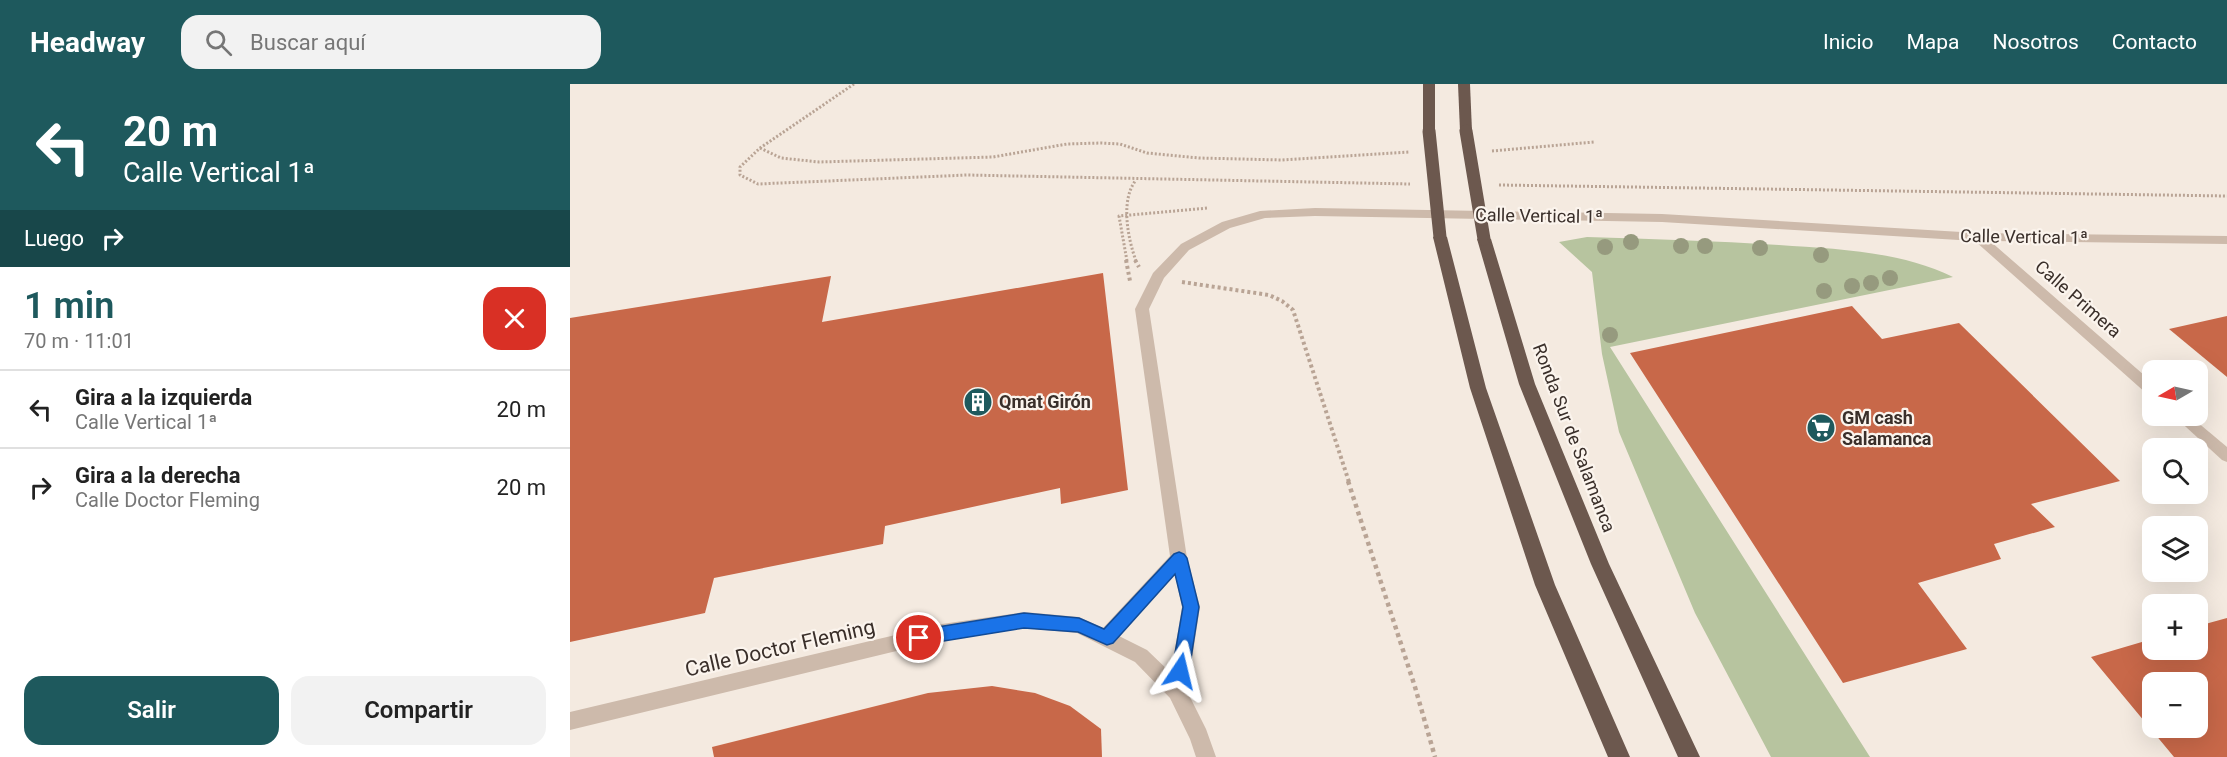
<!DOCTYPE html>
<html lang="es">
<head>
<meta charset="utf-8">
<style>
  body { margin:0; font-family:Roboto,sans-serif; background:#f2f2f2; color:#222; height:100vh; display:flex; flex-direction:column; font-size:22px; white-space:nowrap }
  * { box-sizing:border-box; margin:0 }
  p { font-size:20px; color:#767676 }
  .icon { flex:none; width:33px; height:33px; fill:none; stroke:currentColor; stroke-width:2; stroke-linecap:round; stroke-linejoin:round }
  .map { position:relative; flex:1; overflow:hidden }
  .drawer { display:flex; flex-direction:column; background:#fff; width:570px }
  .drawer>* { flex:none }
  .top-card { background:#1e595d; color:#fff; overflow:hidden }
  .needle { width:39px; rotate:261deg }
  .controls { position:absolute; left:1572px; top:276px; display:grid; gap:12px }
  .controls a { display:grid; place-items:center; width:66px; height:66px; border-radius:12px; background:#fff; box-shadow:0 6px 24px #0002; font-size:30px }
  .pin { position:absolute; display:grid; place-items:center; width:51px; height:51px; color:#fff; margin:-26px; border:3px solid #fff; border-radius:50%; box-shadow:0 2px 6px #0007 }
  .me { position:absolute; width:66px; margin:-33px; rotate:10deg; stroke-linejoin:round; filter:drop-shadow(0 0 4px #0008) }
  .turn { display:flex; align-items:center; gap:21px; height:126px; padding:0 24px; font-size:27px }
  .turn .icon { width:78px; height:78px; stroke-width:2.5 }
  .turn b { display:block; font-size:42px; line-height:51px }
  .then { display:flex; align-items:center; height:57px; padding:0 24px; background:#0003; gap:12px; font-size:22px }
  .round { display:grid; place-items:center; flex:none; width:63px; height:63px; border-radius:18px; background:#f2f2f2 }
  .head { display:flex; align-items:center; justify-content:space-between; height:102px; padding:0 24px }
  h1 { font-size:36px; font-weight:600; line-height:45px; color:#1e595d }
  .button { display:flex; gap:12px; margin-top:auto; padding:12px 24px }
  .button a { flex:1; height:69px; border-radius:18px; background:#1e595d; color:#fff; font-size:24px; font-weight:600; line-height:69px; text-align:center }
  .button a+a { background:#f2f2f2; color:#222 }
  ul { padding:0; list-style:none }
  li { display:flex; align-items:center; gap:18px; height:78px; padding:0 24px; border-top:2px solid #e0e0e0 }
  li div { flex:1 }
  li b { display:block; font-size:22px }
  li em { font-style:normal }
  header { display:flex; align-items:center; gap:36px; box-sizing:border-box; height:84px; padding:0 30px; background:#1e595d; color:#fff }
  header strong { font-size:28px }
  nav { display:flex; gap:33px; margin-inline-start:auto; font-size:21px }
  .search { width:420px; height:54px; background:#f2f2f2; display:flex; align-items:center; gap:15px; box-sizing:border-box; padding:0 21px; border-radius:18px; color:#767676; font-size:22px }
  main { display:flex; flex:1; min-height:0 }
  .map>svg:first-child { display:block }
</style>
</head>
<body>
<header>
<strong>Headway</strong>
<div class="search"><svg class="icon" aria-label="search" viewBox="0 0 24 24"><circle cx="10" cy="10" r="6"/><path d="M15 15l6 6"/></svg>Buscar aquí</div>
<nav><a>Inicio</a><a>Mapa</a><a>Nosotros</a><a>Contacto</a></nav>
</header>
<main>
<section class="drawer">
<div class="top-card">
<div class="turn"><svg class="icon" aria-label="left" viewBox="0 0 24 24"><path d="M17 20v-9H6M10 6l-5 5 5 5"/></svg><div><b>20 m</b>Calle Vertical 1ª</div></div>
<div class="then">Luego<svg class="icon" aria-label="right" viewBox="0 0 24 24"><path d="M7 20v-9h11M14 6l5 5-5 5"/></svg></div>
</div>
<div class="head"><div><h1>1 min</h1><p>70 m · 11:01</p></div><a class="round" style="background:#d93025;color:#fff"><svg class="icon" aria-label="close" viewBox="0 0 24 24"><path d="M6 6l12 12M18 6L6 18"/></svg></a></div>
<ul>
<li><svg class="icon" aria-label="left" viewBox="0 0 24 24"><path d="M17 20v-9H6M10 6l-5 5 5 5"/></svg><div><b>Gira a la izquierda</b><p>Calle Vertical 1ª</p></div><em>20 m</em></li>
<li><svg class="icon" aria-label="right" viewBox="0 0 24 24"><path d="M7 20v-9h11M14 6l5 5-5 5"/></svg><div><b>Gira a la derecha</b><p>Calle Doctor Fleming</p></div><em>20 m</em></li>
</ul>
<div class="button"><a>Salir</a><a>Compartir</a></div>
</section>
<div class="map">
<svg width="1657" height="673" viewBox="0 0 1657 673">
  <rect width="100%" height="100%" fill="#f4eae0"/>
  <path fill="#b7c49f" d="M1017,153C1081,155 1145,157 1209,161C1267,165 1330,167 1383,193L1040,263L1300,673H1201L1125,529L1049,348L1032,270L1022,188L989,158Z"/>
  <g fill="#c86849" fill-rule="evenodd">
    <path d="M533,189L558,406L491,420L490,404L315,442L313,460L144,494L135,529L0,558V234L261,192L252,238Z"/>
    <path d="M1282,222L1312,255L1389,239L1550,397L1461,420L1485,443L1424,460L1431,475L1348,499L1397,565L1273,599L1060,269Z"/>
    <path d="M1657,232V293L1599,245Z"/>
    <path d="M1657,534V673H1604L1521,573L1582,555V566H1628V542ZM1582,598H1628V644H1582Z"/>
    <path d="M422,602L465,609L500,622L531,645L532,673H144L142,663L358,609Z"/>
  </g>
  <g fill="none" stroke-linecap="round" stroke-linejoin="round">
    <g stroke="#b9a495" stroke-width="3" stroke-dasharray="2 2" stroke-linecap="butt">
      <path d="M284,0L190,64L170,83V91L188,100L397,91L840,100"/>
      <path d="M190,64L211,74L249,78L423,73L497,60L531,59L550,60L577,69L629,74L712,76L839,68"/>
      <path d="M922,67L1024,58"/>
      <path d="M929,101L1657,112"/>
      <path d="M557,177L549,132L638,124"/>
      <path d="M566,177C558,155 550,116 566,96"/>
    </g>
    <g stroke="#b9a495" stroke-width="4" stroke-dasharray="3 3" stroke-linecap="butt">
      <path d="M556,176L560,197"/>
      <path d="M565,176L569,183"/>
      <path d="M612,198L699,211L712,217L723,226L779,398"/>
    </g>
    <path stroke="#b9a495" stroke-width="4.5" stroke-dasharray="4 4" stroke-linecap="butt" d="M778,397L845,603L865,673"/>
    <g fill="#cdbaab" fill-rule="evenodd">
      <path d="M745,124L1092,130L1408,149L1657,152V160L1420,157L1582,298V311L1577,310L1405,157L1092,138L745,132L695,134L660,144L619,166L594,194L579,225L617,474L630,523L617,607L636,645L646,673H626L620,655L600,614L565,578L507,549L454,544L372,556L0,646V628L372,540L454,528L509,533L533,544L600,472L565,225L583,189L611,160L652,138L690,127ZM605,491L612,523L601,589L577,566L549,552Z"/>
      <path d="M1604,332H1620L1657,363V378L1652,376Z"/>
    </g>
    <g fill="#6c584e" fill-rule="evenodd">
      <path d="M853,0H865V47L859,51L853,47Z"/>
      <path d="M888,0H900L902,47L896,51L890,47Z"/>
      <path d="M870,149L877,153L916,304L985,501L1060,673H1038L965,501L900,304L863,153Z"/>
      <path d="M914,151L921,155L965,300L1039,480L1130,673H1108L1021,480L949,300L907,155Z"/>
    </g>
    <g stroke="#6c584e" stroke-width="13">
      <path d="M859,47L870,153"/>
      <path d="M896,47L914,155"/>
    </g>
  </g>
  <g fill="#969a7e">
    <circle cx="1061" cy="158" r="8"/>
    <circle cx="1111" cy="162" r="8"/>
    <circle cx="1135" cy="162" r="8"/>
    <circle cx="1035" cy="163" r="8"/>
    <circle cx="1190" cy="164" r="8"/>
    <circle cx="1251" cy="171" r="8"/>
    <circle cx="1320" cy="194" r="8"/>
    <circle cx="1301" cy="199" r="8"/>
    <circle cx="1282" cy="202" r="8"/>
    <circle cx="1254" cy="207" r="8"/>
    <circle cx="1040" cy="251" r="8"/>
  </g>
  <path fill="#1a73e8" stroke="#114b97" stroke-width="1.5" d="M609,468L614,470L617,474L629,523L619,587L616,592L610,595L604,592L602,587L613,523L605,490L543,559L537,561L508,548L454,544L349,561L343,559L341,554L343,548L349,546L454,529L509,534L534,545L604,470Z"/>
  <defs>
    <g id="building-disc" transform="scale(1.5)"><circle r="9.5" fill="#1e595d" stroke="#fbf4ed"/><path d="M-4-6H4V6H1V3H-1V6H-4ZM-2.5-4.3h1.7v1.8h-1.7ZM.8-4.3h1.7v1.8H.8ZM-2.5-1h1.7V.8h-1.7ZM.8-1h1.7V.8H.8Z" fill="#fff"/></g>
    <g id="supermarket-disc" transform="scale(1.5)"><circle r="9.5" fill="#1e595d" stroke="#fbf4ed"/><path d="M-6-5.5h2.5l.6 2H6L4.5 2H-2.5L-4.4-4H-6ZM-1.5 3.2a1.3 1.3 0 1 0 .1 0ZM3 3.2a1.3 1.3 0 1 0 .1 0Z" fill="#fff"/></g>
  </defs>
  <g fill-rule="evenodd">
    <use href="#building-disc" x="408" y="318"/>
    <use href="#supermarket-disc" x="1251" y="344"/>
  </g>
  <g text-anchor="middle" stroke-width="4.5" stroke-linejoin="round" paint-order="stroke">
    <g font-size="18" fill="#3a2f2a" stroke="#fbf4ed">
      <text transform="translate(969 132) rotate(1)" y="6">Calle Vertical 1ª</text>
      <text transform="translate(1454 153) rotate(1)" y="6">Calle Vertical 1ª</text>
      <text transform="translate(1508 215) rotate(41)" y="6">Calle Primera</text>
      <text transform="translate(1004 354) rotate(69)" y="6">Ronda Sur de Salamanca</text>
    </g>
    <g font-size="18" font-weight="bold" fill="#3a2f2a" stroke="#fbf4ed" text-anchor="start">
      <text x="429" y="324">Qmat Girón</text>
      <text x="1272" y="340">GM cash<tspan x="1272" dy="21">Salamanca</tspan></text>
    </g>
    <g font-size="21" fill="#3a2f2a" stroke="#fbf4ed">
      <text transform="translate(210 564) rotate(-13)" y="7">Calle Doctor Fleming</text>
    </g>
  </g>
</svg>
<div class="controls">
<a><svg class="needle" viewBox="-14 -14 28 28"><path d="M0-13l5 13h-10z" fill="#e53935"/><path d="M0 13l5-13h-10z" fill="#767676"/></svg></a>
<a><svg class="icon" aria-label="search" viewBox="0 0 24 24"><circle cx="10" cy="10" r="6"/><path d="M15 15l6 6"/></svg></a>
<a><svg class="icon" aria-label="layers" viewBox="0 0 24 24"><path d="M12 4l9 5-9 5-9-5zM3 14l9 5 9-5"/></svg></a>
<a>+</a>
<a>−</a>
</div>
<div class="pin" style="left:349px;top:554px;background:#d93025"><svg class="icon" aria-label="arrive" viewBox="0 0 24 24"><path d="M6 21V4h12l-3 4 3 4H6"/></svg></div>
<svg class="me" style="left:610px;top:587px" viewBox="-20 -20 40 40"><path d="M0-17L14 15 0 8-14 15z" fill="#1a73e8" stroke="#fff" stroke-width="4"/></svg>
</div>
</main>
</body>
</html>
